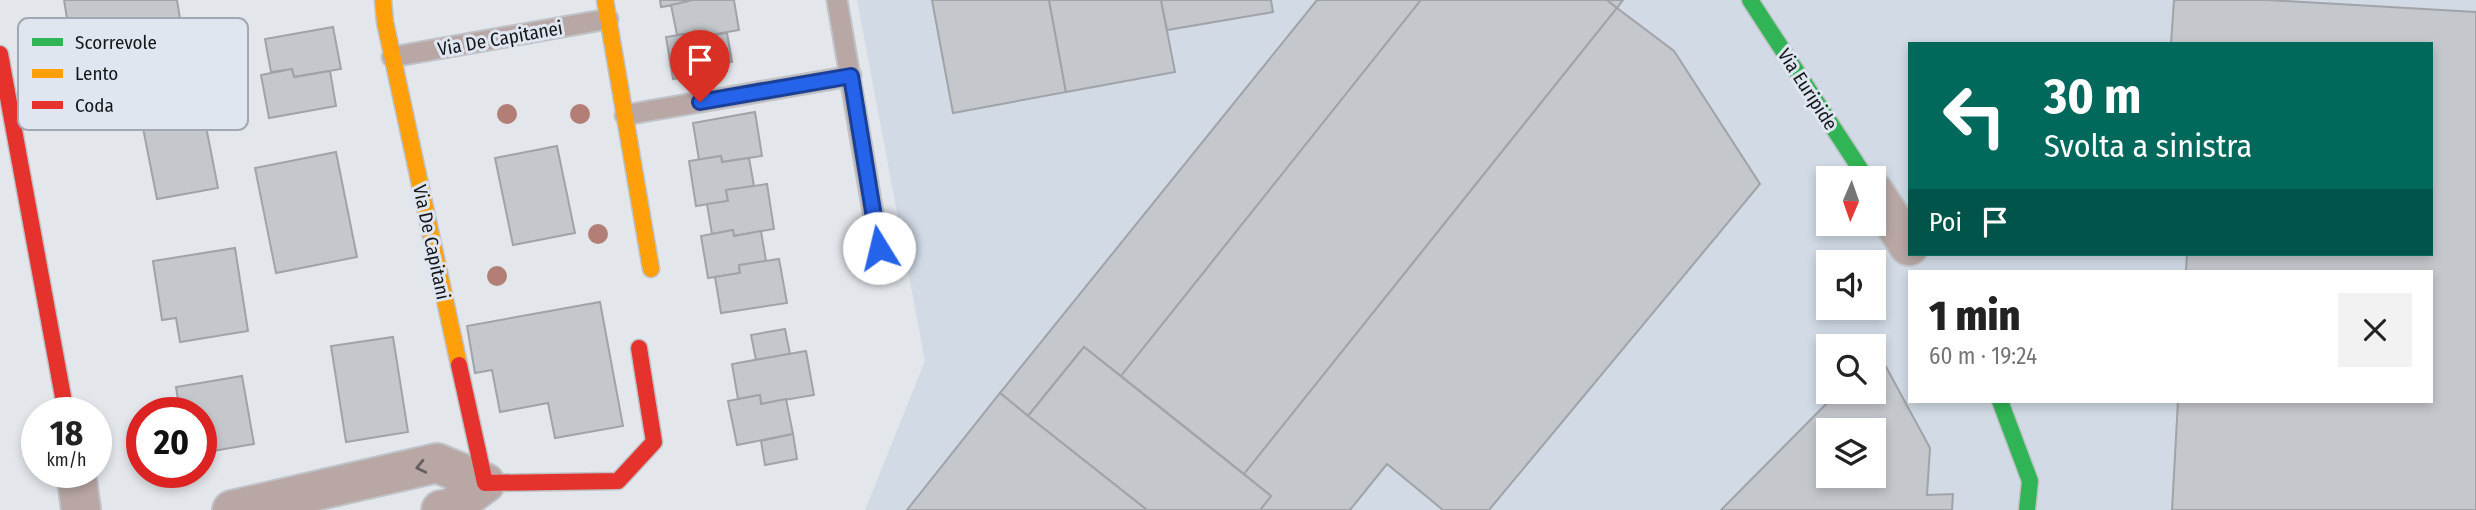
<!DOCTYPE html>
<html lang="it">
<head>
<meta charset="utf-8">
<style>
  body { margin:0; font-family:"Fira Sans Condensed",sans-serif; background:#f2f2f2; color:#222; height:100vh; display:flex; flex-direction:column; font-size:26px; white-space:nowrap }
  * { box-sizing:border-box; margin:0 }
  p { font-size:23px; color:#767676 }
  .icon { flex:none; width:38px; height:38px; fill:none; stroke:currentColor; stroke-width:2; stroke-linecap:round; stroke-linejoin:round }
  .map { position:relative; flex:1; overflow:hidden }
  .panel { position:absolute; left:1908px; top:270px; width:525px; height:133px; display:flex; flex-direction:column; background:#fff; border-radius:0px; box-shadow:0 4px 10px #0003 }
  .panel>* { flex:none }
  .hud { position:absolute; left:1908px; top:42px; width:525px; height:214px; border-radius:0px; box-shadow:0 4px 10px #0003; background:#00695c; color:#fff; overflow:hidden }
  .needle { width:46px; rotate:182deg }
  .tools { position:absolute; left:1816px; top:166px; display:grid; gap:14px }
  .tools a { display:grid; place-items:center; width:70px; height:70px; border-radius:0px; background:#fff; box-shadow:0 4px 10px #0003; font-size:35px }
  .speed { position:absolute; left:21px; top:397px; display:flex; gap:14px; font-size:35px; font-weight:700; text-align:center }
  .speed>* { display:grid; place-content:center; width:91px; height:91px; border-radius:50%; background:#fff; box-shadow:0 4px 10px #0003; line-height:1 }
  .speed small { font-size:18px; font-weight:400 }
  .speed .limit { border:10px solid #d22; background:#fff; color:#111 }
  .pin { position:absolute; display:grid; place-items:center; width:60px; height:60px; color:#fff; margin:-72px -30px; border-radius:50% 50% 50% 0; rotate:-45deg; box-shadow:0 0 7px #0007 }
  .pin .icon { rotate:45deg }
  .me { position:absolute; width:77px; margin:-38px; rotate:351deg; stroke-linejoin:round; filter:drop-shadow(0 0 5px #0008) }
  .turn { display:flex; align-items:center; gap:24px; height:147px; padding:0 21px; font-size:32px }
  .turn .icon { width:91px; height:91px; stroke-width:2.5 }
  .turn b { display:block; font-size:49px; line-height:60px }
  .then { display:flex; align-items:center; height:66px; padding:0 21px; background:#0003; gap:14px; font-size:26px }
  .round { display:grid; place-items:center; flex:none; width:74px; height:74px; border-radius:0px; background:#f2f2f2 }
  .headline { display:flex; align-items:center; justify-content:space-between; height:119px; padding:0 21px }
  h1 { font-size:42px; font-weight:800; line-height:52px }
  .map>svg:first-child { display:block }
</style>
</head>
<body>
<div class="map">
<svg width="2476" height="510" viewBox="0 0 2476 510">
  <rect width="100%" height="100%" fill="#e3e7ec"/>
  <path fill="#d1dae5" fill-rule="evenodd" d="M857,0H2476V510H865L925,361ZM1909,44H2431V254H1909ZM1829,178H1874V224H1829ZM1829,262H1874V308H1829ZM1909,271H2431V401H1909ZM1829,346H1874V392H1829ZM1829,430H1874V476H1829Z"/>
  <g fill="#c4c7cb" stroke="#a0a3a7" stroke-width="2" fill-rule="evenodd">
    <path d="M64,0H177L183,37L73,55Z"/>
    <path d="M660,0H693V2L661,7Z"/>
    <path d="M693,0H734L739,30L699,37L698,32L677,35L671,5Z"/>
    <path d="M932,0H1049L1066,92L953,113Z"/>
    <path d="M1049,0H1161L1175,72L1066,92Z"/>
    <path d="M1161,0H1271L1273,12L1167,30Z"/>
    <path d="M1317,0H1421L1121,376L1084,347L1028,416L1000,393Z"/>
    <path d="M1421,0H1607L1617,8L1244,474L1121,376Z"/>
    <path d="M1607,0H1623L1617,8Z"/>
    <path d="M2174,0H2267L2476,12V510H2172L2178,401H2431V271H2186L2187,254H2431V44H2171Z"/>
    <path d="M1617,8L1674,51L1760,184L1489,510H1443L1387,464L1350,510H1260L1271,496L1244,474Z"/>
    <path d="M333,27L341,69L294,77L292,69L271,72L265,39Z"/>
    <path d="M698,32L699,37L727,33L732,62L704,66L705,74L673,79L666,37Z"/>
    <path d="M292,69L294,77L330,71L336,106L269,118L261,75Z"/>
    <path d="M202,106L218,188L157,199L141,118Z"/>
    <path d="M755,112L762,156L722,162L721,156L699,160L693,123Z"/>
    <path d="M557,146L575,233L513,245L495,158Z"/>
    <path d="M336,152L357,257L276,273L255,168Z"/>
    <path d="M721,156L722,162L749,158L754,186L726,190L728,201L696,206L689,161Z"/>
    <path d="M767,184L774,229L734,236L733,230L712,234L707,204L728,201L726,190Z"/>
    <path d="M733,230L734,236L761,231L766,261L739,265L740,273L708,278L701,236Z"/>
    <path d="M235,248L248,331L180,342L176,318L162,320L153,261Z"/>
    <path d="M779,259L787,303L721,313L715,277L740,273L739,265Z"/>
    <path d="M600,302L623,426L555,438L548,403L500,412L492,370L475,373L467,326Z"/>
    <path d="M785,329L790,354L756,360L751,335Z"/>
    <path d="M393,337L408,432L346,442L331,346Z"/>
    <path d="M1084,347L1271,496L1260,510H1147L1028,416Z"/>
    <path d="M806,351L814,395L761,404L760,395L738,399L732,364Z"/>
    <path d="M1878,352L1930,448L1927,495L1953,494L1952,510H1721L1838,392H1874V356ZM1829,430H1874V476H1829Z"/>
    <path d="M242,376L254,444L201,453V413H180L176,387Z"/>
    <path d="M1000,393L1028,416L1147,510H907Z"/>
    <path d="M760,395L761,404L786,399L793,434L737,445L728,401Z"/>
    <path d="M793,434L797,459L765,465L761,441Z"/>
  </g>
  <g fill="none" stroke-linecap="round" stroke-linejoin="round">
    <g stroke="#bfc2c6" stroke-width="23">
      <g id="lane">
        <path d="M837,0L879,248"/>
        <path d="M392,57L608,19"/>
        <path d="M625,115L851,76"/>
      </g>
    </g>
    <g stroke="#bfc2c6" stroke-width="42">
      <g id="street">
        <path d="M1874,192L1909,246"/>
        <path d="M76,472L81,510"/>
        <path d="M232,510L437,463L485,483"/>
        <path d="M441,510L450,509L485,483"/>
      </g>
    </g>
    <g stroke="#bfc2c6" stroke-width="19">
      <g id="fast">
        <path d="M1750,0L1866,178"/>
        <path d="M2000,401L2030,481L2027,510"/>
      </g>
    </g>
    <g stroke="#bfc2c6" stroke-width="19">
      <g id="slow">
        <path d="M383,0L385,22L459,365"/>
        <path d="M605,0L651,269"/>
      </g>
    </g>
    <g stroke="#bfc2c6" stroke-width="19">
      <g id="jam">
        <path d="M0,54L66,413"/>
        <path d="M459,365L485,483L618,481L654,442L639,348"/>
      </g>
    </g>
    <use href="#lane" stroke="#b8a7a5" stroke-width="19"/>
    <use href="#street" stroke="#b8a7a5" stroke-width="38"/>
    <use href="#fast" stroke="#30b455" stroke-width="16"/>
    <use href="#slow" stroke="#ff9f0a" stroke-width="16"/>
    <use href="#jam" stroke="#e5322d" stroke-width="16"/>
  </g>
  <g fill="#b37e76">
    <circle cx="507" cy="114" r="10"/>
    <circle cx="580" cy="114" r="10"/>
    <circle cx="598" cy="234" r="10"/>
    <circle cx="497" cy="276" r="10"/>
  </g>
  <defs><path id="oneway-chevron" d="M-2-3.5L2.5 0L-2 3.5" fill="none" stroke-width="1.6" stroke-linecap="round" stroke-linejoin="round" transform="scale(1.75)"/></defs>
  <use stroke="#665f60" href="#oneway-chevron" transform="translate(421 467) rotate(167)"/>
  <g fill="none" stroke-linecap="round" stroke-linejoin="round">
    <g stroke="#184099" stroke-width="18">
      <path id="route" d="M700,102L851,76L879,248"/>
    </g>
    <use href="#route" stroke="#2563eb" stroke-width="12"/>
  </g>
  <g text-anchor="middle" stroke-width="6" stroke-linejoin="round" paint-order="stroke">
    <g font-size="19" fill="#15171b" stroke="#dfe6f0">
      <text transform="translate(500 38) rotate(-10)" y="7">Via De Capitanei</text>
      <text transform="translate(1808 89) rotate(57)" y="7">Via Euripide</text>
      <text transform="translate(432 242) rotate(78)" y="7">Via De Capitani</text>
    </g>
  </g>
  <rect x="18" y="18" width="230" height="112" rx="10" fill="#dfe6f0" stroke="#a2a8b0" stroke-width="2"/>
  <rect x="32" y="38" width="31" height="8" fill="#30b455"/>
  <rect x="32" y="69" width="31" height="9" fill="#ff9f0a"/>
  <rect x="32" y="101" width="31" height="8" fill="#e5322d"/>
  <g font-size="19" fill="#15171b">
    <text x="75" y="49">Scorrevole</text>
    <text x="75" y="80">Lento</text>
    <text x="75" y="112">Coda</text>
  </g>
</svg>
<div class="tools">
<a><svg class="needle" viewBox="-14 -14 28 28"><path d="M0-13l5 13h-10z" fill="#e53935"/><path d="M0 13l5-13h-10z" fill="#767676"/></svg></a>
<a><svg class="icon" aria-label="sound" viewBox="0 0 24 24"><path d="M4 9h4l5-4v14l-5-4H4zM17 9q2 3 0 6"/></svg></a>
<a><svg class="icon" aria-label="search" viewBox="0 0 24 24"><circle cx="10" cy="10" r="6"/><path d="M15 15l6 6"/></svg></a>
<a><svg class="icon" aria-label="layers" viewBox="0 0 24 24"><path d="M12 4l9 5-9 5-9-5zM3 14l9 5 9-5"/></svg></a>
</div>
<div class="speed"><div>18<small>km/h</small></div><div class="limit">20</div></div>
<div class="pin" style="left:700px;top:102px;background:#d93025"><svg class="icon" aria-label="arrive" viewBox="0 0 24 24"><path d="M6 21V4h12l-3 4 3 4H6"/></svg></div>
<svg class="me" style="left:879px;top:248px" viewBox="-20 -20 40 40"><circle r="19" fill="#fff"/><path d="M0-13L10 11 0 6-10 11z" fill="#2563eb"/></svg>
<div class="hud">
<div class="turn"><svg class="icon" aria-label="left" viewBox="0 0 24 24"><path d="M17 20v-9H6M10 6l-5 5 5 5"/></svg><div><b>30 m</b>Svolta a sinistra</div></div>
<div class="then">Poi<svg class="icon" aria-label="arrive" viewBox="0 0 24 24"><path d="M6 21V4h12l-3 4 3 4H6"/></svg></div>
</div>
<section class="panel">
<div class="headline"><div><h1>1 min</h1><p>60 m · 19:24</p></div><a class="round"><svg class="icon" aria-label="close" viewBox="0 0 24 24"><path d="M6 6l12 12M18 6L6 18"/></svg></a></div>
</section>
</div>
</body>
</html>
